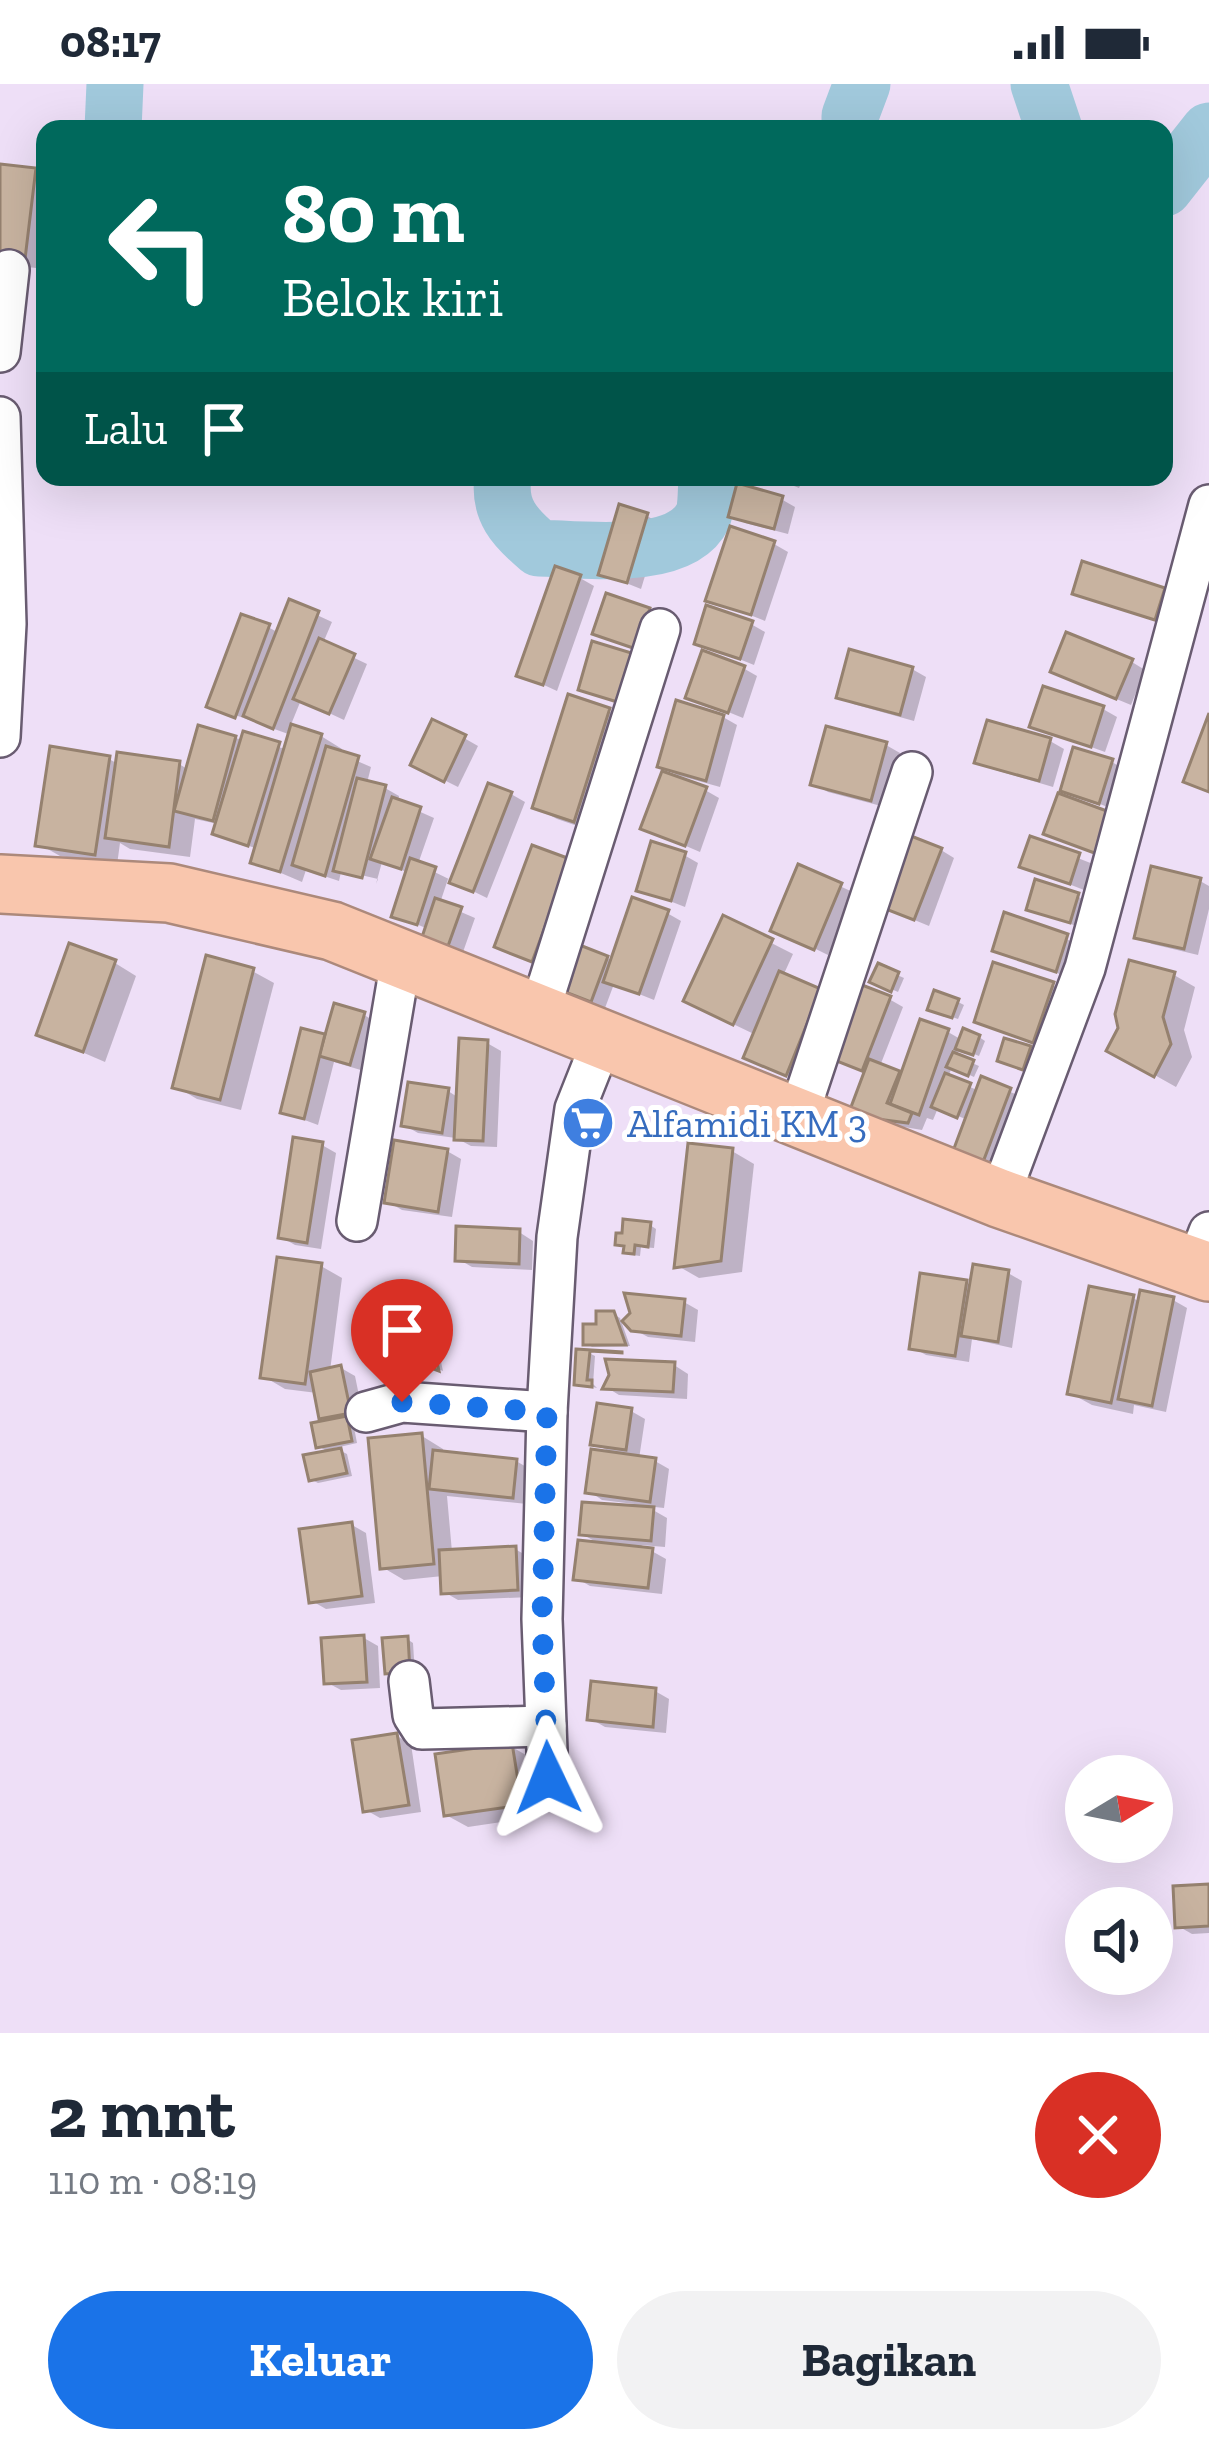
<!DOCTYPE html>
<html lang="id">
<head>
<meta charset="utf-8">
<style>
  body { margin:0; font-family:"Zilla Slab",serif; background:#f2f2f3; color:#1f2937; height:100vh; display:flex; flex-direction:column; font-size:45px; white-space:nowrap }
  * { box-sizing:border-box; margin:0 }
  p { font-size:39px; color:#747a83 }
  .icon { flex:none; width:66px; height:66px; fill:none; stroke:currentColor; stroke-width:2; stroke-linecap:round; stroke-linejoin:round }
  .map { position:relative; height:1949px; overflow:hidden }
  .sheet { display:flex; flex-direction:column; background:#fff; flex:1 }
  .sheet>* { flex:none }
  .hud { position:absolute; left:36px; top:36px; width:1137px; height:366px; border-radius:24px; box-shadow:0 12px 48px #0002; background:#00695c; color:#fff; overflow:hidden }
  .needle { width:78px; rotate:80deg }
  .tools { position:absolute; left:1065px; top:1671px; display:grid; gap:24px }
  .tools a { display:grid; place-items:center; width:108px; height:108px; border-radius:50%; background:#fff; box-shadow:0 12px 48px #0002; font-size:60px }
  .pin { position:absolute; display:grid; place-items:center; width:102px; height:102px; color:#fff; margin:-123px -51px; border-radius:50% 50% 50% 0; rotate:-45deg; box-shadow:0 0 12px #0007 }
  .pin .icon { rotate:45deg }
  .me { position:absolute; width:132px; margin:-66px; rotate:358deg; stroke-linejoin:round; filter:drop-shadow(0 0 9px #0008) }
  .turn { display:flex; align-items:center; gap:42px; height:252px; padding:0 48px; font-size:54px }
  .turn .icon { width:156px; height:156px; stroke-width:2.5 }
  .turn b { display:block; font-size:84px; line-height:102px }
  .then { display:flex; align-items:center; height:114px; padding:0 48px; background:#0003; gap:24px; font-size:45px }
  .round { display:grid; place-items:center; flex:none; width:126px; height:126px; border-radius:63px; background:#f2f2f3 }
  .headline { display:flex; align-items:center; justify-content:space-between; height:204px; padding:0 48px }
  h1 { font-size:72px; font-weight:700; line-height:90px }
  .primary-button { display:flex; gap:24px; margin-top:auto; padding:24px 48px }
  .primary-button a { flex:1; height:138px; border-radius:72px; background:#1a73e8; color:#fff; font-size:48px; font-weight:700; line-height:138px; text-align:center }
  .primary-button a+a { background:#f2f2f3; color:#1f2937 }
  .status { display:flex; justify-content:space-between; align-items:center; height:84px; padding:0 60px; background:#fff; direction:ltr }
  .status svg { height:33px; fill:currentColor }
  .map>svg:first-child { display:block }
</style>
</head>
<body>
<div class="status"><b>08:17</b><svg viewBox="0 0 49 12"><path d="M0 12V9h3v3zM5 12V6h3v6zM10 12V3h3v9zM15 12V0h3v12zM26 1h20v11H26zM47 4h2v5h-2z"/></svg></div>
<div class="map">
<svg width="1209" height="1949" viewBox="0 0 1209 1949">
  <rect width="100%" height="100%" fill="#eedff7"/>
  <g fill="#0003">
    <path d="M0,83L35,87L45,93V185L0,180Z"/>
    <path d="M772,393H804L799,404Z"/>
    <path d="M781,415L795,423L788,450L745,439L731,431Z"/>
    <path d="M647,432L661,440L641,505L601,489Z"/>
    <path d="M774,460L788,468L765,537L709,515Z"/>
    <path d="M580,494L594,502L557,607L520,590Z"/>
    <path d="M1164,507L1178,515L1169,542L1075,508Z"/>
    <path d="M291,519L332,538L323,559L367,580L344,636L301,616L290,643L321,652L342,665L341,670L371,683L367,699L385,704L399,712L398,718L434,734L418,780L453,797L511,710L525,718L487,814L448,795L440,819L475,834L463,868L439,860L425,852L428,845L395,831L409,789L382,778L376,800L378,795L348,788V792L341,788L339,797L306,786L302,798L253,777L257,765L215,749L218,740L195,735L190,773L130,765L120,759L117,781L60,772L39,760L109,675L118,680H179L189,686L235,654L287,665L291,651L210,622L268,543L279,549Z"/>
    <path d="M751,540L765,548L754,581L697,558Z"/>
    <path d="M1132,578L1145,586L1131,621L1068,595Z"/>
    <path d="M743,584L757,592L743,634L689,612Z"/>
    <path d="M912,585L926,593L914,637L853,620L840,612Z"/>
    <path d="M570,614L609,627L631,639L595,748L557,735L535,723Z"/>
    <path d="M1103,625L1117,633L1105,668L1033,642Z"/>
    <path d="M723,633L737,641L720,703L677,691L660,681Z"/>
    <path d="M464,654L478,662L458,703L428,688Z"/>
    <path d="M1050,657L1064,665L1053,703L992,685L978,677Z"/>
    <path d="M886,661L900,669L885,723L828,708L814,700Z"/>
    <path d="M1112,678L1125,686L1113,725L1063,706Z"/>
    <path d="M705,706L719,714L700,768L644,744Z"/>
    <path d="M1032,756L1093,780L1084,806L1023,782Z"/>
    <path d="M941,766L954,774L929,842L900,830Z"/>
    <path d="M684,771L698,779L685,823L639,805Z"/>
    <path d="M569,778L554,888L497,862Z"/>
    <path d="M800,784L855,809L828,871L785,850Z"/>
    <path d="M1200,797L1209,802V825L1198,871L1152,860L1138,852Z"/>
    <path d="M1077,812L1091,820L1084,845L1029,824Z"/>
    <path d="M667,829L681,837L654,916L614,900L605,924L577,912L607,874L613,878Z"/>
    <path d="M1006,832L1081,861L1070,894L995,865Z"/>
    <path d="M724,835L793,870L783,892L834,915L801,997L761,980L756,951L708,928Z"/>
    <path d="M115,879L136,892L105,978L40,950Z"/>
    <path d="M879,883L904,894L898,908L873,897Z"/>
    <path d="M252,887L274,899L241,1026L197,1015L175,1002Z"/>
    <path d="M1174,891L1195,903L1184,946L1192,973L1176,1003L1110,966Z"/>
    <path d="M1053,901L1066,909L1048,964L977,937Z"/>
    <path d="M889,915L903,923L880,982L903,993L948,948L962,956L979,953L985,957L979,972L959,964L956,972L979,982L974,993L952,983L948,993L979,1007L983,996L1024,1014L998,1084L970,1073L968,1036L938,1024L933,1036L927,1034L922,1046L898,1042L895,1050L865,1038L867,989L851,982Z"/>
    <path d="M958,918L964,921L958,935L937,928Z"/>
    <path d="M364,931L378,939L364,987L334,978L318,1041L283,1028L303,948L327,954Z"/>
    <path d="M487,959L501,967L497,1063L471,1062L456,1054L418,1049L404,1041L448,1007L459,1014Z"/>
    <path d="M322,1061L336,1069L321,1165L295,1161L281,1153Z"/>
    <path d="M447,1067L461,1075L452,1133L402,1126L388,1118Z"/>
    <path d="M732,1067L754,1080L742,1188L699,1194L678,1182Z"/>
    <path d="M650,1141L656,1145L654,1164L641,1163L640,1172L633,1171L618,1159Z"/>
    <path d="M519,1148L533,1157L532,1186L472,1183L458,1175Z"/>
    <path d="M321,1182L342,1194L330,1287L341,1284L355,1292L364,1336L353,1338L357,1359L335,1364L347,1370L352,1392L318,1399L312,1396L330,1369L318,1362L331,1339L322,1333L317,1309L285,1305L263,1292Z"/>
    <path d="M1008,1189L1022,1197L1012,1264L972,1255L969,1278L926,1271L912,1263L966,1199L972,1203Z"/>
    <path d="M1133,1214L1140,1218L1173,1216L1187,1224L1166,1328L1134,1321L1133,1330L1092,1321L1070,1309Z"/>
    <path d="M684,1218L698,1226L695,1258L648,1253L633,1245V1230Z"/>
    <path d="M613,1230L620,1234L630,1262L592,1263L586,1259Z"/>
    <path d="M430,1255L437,1259L443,1287L389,1266Z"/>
    <path d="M589,1269L595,1272L593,1300L597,1304L577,1299Z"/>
    <path d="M674,1281L688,1290L687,1315L619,1311L606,1303Z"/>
    <path d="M631,1327L645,1335L639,1375L655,1377L669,1385L664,1424L646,1422L667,1434L665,1463L641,1461L666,1475L662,1510L590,1502L576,1494L603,1462L582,1450L633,1425L634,1420L602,1416L589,1407L615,1371L594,1359Z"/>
    <path d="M422,1352L443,1365L444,1370L516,1377L530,1385L527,1420L447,1412L452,1468L515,1465L529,1473L531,1513L458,1516L444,1508L443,1492L404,1496L382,1483Z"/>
    <path d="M352,1441L366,1449L375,1519L326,1525L312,1517Z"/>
    <path d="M364,1554L378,1562L380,1604L341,1606L326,1598Z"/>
    <path d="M407,1555L413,1559L415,1590L394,1592L388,1588Z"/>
    <path d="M655,1607L669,1615L666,1649L605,1643L591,1635Z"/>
    <path d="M397,1652L411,1660L421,1728L380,1734L366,1726Z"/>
    <path d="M512,1663L533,1675L542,1732L468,1743L446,1731Z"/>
    <path d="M1209,1803V1849L1192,1850L1178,1842Z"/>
  </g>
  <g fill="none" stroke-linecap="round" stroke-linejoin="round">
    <g stroke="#a1c9dc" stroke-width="57">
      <path d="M1039,0L1054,45"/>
      <path d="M113,45L115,0"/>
      <path d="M850,45V32L862,0"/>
      <path d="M1164,104L1209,47"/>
      <path d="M503,393C498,426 515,444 539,464C581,465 680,479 703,432C707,422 706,404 707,393"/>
    </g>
  </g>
  <g fill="#c8b3a0" stroke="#95816f" stroke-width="3">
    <path d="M0,80L36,84L25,175L0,172Z"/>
    <path d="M737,399L783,412L774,445L728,433Z"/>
    <path d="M619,420L648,429L627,499L598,491Z"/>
    <path d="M730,442L775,457L751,531L705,517Z"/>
    <path d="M1082,477L1165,504L1155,536L1072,510Z"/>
    <path d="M555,482L581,491L543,601L516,592Z"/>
    <path d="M606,509L650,524L636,565L592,550Z"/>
    <path d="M289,515L319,527L273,645L243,632Z"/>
    <path d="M706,521L753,537L740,575L694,560Z"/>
    <path d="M241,530L270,540L235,634L206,623Z"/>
    <path d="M1066,548L1133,575L1116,615L1050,588Z"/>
    <path d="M319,554L355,570L329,630L293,615Z"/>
    <path d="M592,557L638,571L624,620L578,606Z"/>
    <path d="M849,565L913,583L900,631L836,614Z"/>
    <path d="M702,566L745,582L728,629L685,614Z"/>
    <path d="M1043,602L1104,622L1091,663L1029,643Z"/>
    <path d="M568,610L610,624L574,738L532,724Z"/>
    <path d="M676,616L724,631L706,697L657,683Z"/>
    <path d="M1209,629V708L1183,698Z"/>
    <path d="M432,635L466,651L444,698L410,681Z"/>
    <path d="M987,636L1051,654L1039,697L974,679Z"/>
    <path d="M291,640L322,650L280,788L250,779Z"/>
    <path d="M198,641L236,652L213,737L174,727Z"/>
    <path d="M826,642L887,658L871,717L810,701Z"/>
    <path d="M243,647L280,658L248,762L212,750Z"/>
    <path d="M50,662L110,672L95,771L35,762Z"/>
    <path d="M326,662L359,672L325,792L292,781Z"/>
    <path d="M1073,663L1113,675L1099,720L1060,707Z"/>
    <path d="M117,668L180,677L169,763L105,754Z"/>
    <path d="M662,687L707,703L685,762L640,745Z"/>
    <path d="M357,694L386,701L362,794L333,787Z"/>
    <path d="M488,699L512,708L473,808L449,799Z"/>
    <path d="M1058,709L1123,733L1108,774L1043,750Z"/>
    <path d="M392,713L421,723L401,785L370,775Z"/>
    <path d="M911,752L942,764L914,836L883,824Z"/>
    <path d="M1030,752L1080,769L1070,800L1019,783Z"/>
    <path d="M651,757L686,768L671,817L636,807Z"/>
    <path d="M532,761L570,775L532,878L494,863Z"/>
    <path d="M410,774L436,783L417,841L391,833Z"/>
    <path d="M798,780L842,799L814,866L770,847Z"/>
    <path d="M1151,782L1201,794L1184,865L1134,854Z"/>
    <path d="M1035,795L1079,809L1070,839L1026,826Z"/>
    <path d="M632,813L669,826L639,910L603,898Z"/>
    <path d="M435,814L462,823L448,862L422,853Z"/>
    <path d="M1004,828L1068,850L1056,888L992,867Z"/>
    <path d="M723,831L773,855L733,941L683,917Z"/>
    <path d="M69,859L116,876L83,968L36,951Z"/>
    <path d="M577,860L608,872L591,918L560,906Z"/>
    <path d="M206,871L254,884L220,1016L172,1004Z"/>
    <path d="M1129,876L1175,888L1163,933L1171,960L1154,993L1106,967L1118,944L1115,930Z"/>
    <path d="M993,878L1054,898L1033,959L974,938Z"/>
    <path d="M878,879L899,888L891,908L869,898Z"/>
    <path d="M779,887L821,905L786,992L743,974Z"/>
    <path d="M862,901L891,912L862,987L834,976Z"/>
    <path d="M934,906L959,915L952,934L927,926Z"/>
    <path d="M334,919L365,928L350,981L319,972Z"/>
    <path d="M920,935L949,945L919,1031L890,1020Z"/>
    <path d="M301,944L325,950L304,1035L280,1029Z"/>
    <path d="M963,944L980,951L973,971L955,965Z"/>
    <path d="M459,954L488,956L483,1057L454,1056Z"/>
    <path d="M1004,954L1031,962L1023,986L997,977Z"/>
    <path d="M953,968L974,976L968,992L946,983Z"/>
    <path d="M869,975L900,987L887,1019L912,1029L908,1039L884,1036L881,1044L848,1031Z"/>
    <path d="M945,989L971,999L957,1034L931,1023Z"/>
    <path d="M981,992L1011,1004L983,1078L953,1067Z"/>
    <path d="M408,998L449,1004L442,1049L401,1042Z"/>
    <path d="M293,1053L323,1058L307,1159L278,1154Z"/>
    <path d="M394,1056L448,1065L438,1128L384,1119Z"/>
    <path d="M688,1059L733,1064L721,1177L674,1184Z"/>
    <path d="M623,1135L651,1138L648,1163L635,1161L634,1170L623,1169L624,1162L615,1161L616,1149H622Z"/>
    <path d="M456,1142L520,1145L519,1180L455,1177Z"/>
    <path d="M277,1173L322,1179L305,1300L260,1294Z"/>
    <path d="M973,1180L1009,1186L998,1258L961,1252Z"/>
    <path d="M920,1189L967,1196L955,1272L909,1265Z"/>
    <path d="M1089,1202L1134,1211L1111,1319L1067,1310Z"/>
    <path d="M1140,1206L1174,1213L1152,1322L1118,1315Z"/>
    <path d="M624,1209L685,1215L681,1252L631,1247L622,1237L630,1229Z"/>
    <path d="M596,1227H614L626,1261H583V1240H596Z"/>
    <path d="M431,1252L439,1287L379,1264Z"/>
    <path d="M576,1265L622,1268V1269L590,1267L587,1296H592V1303L574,1301Z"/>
    <path d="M605,1275L675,1278L673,1308L602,1305L609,1291Z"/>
    <path d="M341,1281L351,1329L319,1335L310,1288Z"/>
    <path d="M597,1319L632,1324L626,1366L590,1361Z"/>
    <path d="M347,1332L352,1357L316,1364L311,1339Z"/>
    <path d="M422,1349L434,1480L380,1485L368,1354Z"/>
    <path d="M341,1364L347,1389L309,1397L303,1371Z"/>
    <path d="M591,1365L656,1374L650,1418L585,1409Z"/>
    <path d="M433,1366L517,1375L513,1414L429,1405Z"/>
    <path d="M582,1418L654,1423L651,1457L579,1451Z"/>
    <path d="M352,1438L362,1512L309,1519L299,1445Z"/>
    <path d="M578,1456L653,1464L648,1504L573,1496Z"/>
    <path d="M516,1462L518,1506L441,1510L439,1466Z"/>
    <path d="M364,1551L367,1598L324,1600L321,1554Z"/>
    <path d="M408,1552L410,1588L385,1590L382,1554Z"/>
    <path d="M591,1597L656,1604L653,1643L587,1636Z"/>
    <path d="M397,1649L409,1721L363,1728L352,1656Z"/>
    <path d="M512,1659L522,1721L444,1732L435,1670Z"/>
    <path d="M1209,1800V1842L1175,1844L1173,1802Z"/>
  </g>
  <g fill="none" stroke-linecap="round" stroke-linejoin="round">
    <g stroke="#695c71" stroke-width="44">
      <g id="minor">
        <path d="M0,268L9,186"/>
        <path d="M0,333L6,540L0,653"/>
        <path d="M538,932L660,545"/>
        <path d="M797,1035L912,688"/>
        <path d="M999,1114L1085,884L1209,421"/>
        <path d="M357,1137L401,876"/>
        <path d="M1196,1182L1209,1148"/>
        <path d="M366,1328L402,1318L547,1328"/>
        <path d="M409,1597L413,1631L422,1645L546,1642"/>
        <path d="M548,1693L542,1535L547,1328L557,1153L575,1025L602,957"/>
      </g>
    </g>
    <g stroke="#ac897b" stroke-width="62">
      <path id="highway" d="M0,800L169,809L332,847L999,1114L1209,1188"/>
    </g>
    <use href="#minor" stroke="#fff" stroke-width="39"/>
    <use href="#highway" stroke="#f9c6ad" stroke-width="57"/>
  </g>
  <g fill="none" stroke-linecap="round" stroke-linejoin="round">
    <path stroke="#1a73e8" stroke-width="21" stroke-dasharray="0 37.8" d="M402,1318L547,1328L542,1535L548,1694"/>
  </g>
  <defs>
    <g id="supermarket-disc" transform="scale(2.7)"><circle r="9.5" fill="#3f7fe0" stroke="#fff"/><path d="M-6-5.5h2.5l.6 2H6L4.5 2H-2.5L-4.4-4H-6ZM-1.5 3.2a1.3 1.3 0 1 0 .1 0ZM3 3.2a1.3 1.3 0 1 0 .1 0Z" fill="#fff"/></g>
  </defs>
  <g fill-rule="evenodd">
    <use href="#supermarket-disc" x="588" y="1039"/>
  </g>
  <g text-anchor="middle" stroke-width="10" stroke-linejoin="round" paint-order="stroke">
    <g font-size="39" fill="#366cbe" stroke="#fff" text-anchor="start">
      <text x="627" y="1053">Alfamidi KM 3</text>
    </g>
  </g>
</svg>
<div class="tools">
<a><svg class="needle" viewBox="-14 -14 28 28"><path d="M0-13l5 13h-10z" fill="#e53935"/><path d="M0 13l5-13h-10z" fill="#747a83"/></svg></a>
<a><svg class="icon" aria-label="sound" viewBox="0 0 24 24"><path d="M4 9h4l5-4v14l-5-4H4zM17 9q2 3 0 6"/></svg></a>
</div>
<div class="pin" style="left:402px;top:1318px;background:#d93025"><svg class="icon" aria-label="arrive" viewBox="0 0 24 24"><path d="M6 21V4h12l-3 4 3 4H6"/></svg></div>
<svg class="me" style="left:548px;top:1694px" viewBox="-20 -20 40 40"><path d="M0-17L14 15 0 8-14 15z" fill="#1a73e8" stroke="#fff" stroke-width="4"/></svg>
<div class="hud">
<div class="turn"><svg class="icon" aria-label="left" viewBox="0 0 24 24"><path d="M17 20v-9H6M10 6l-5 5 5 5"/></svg><div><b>80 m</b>Belok kiri</div></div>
<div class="then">Lalu<svg class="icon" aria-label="arrive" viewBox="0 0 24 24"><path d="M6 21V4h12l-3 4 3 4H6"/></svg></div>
</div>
</div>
<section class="sheet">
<div class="headline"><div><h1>2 mnt</h1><p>110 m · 08:19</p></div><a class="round" style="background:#d93025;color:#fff"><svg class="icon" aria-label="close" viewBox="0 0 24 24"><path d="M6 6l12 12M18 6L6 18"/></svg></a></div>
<div class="primary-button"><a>Keluar</a><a>Bagikan</a></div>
</section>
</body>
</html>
